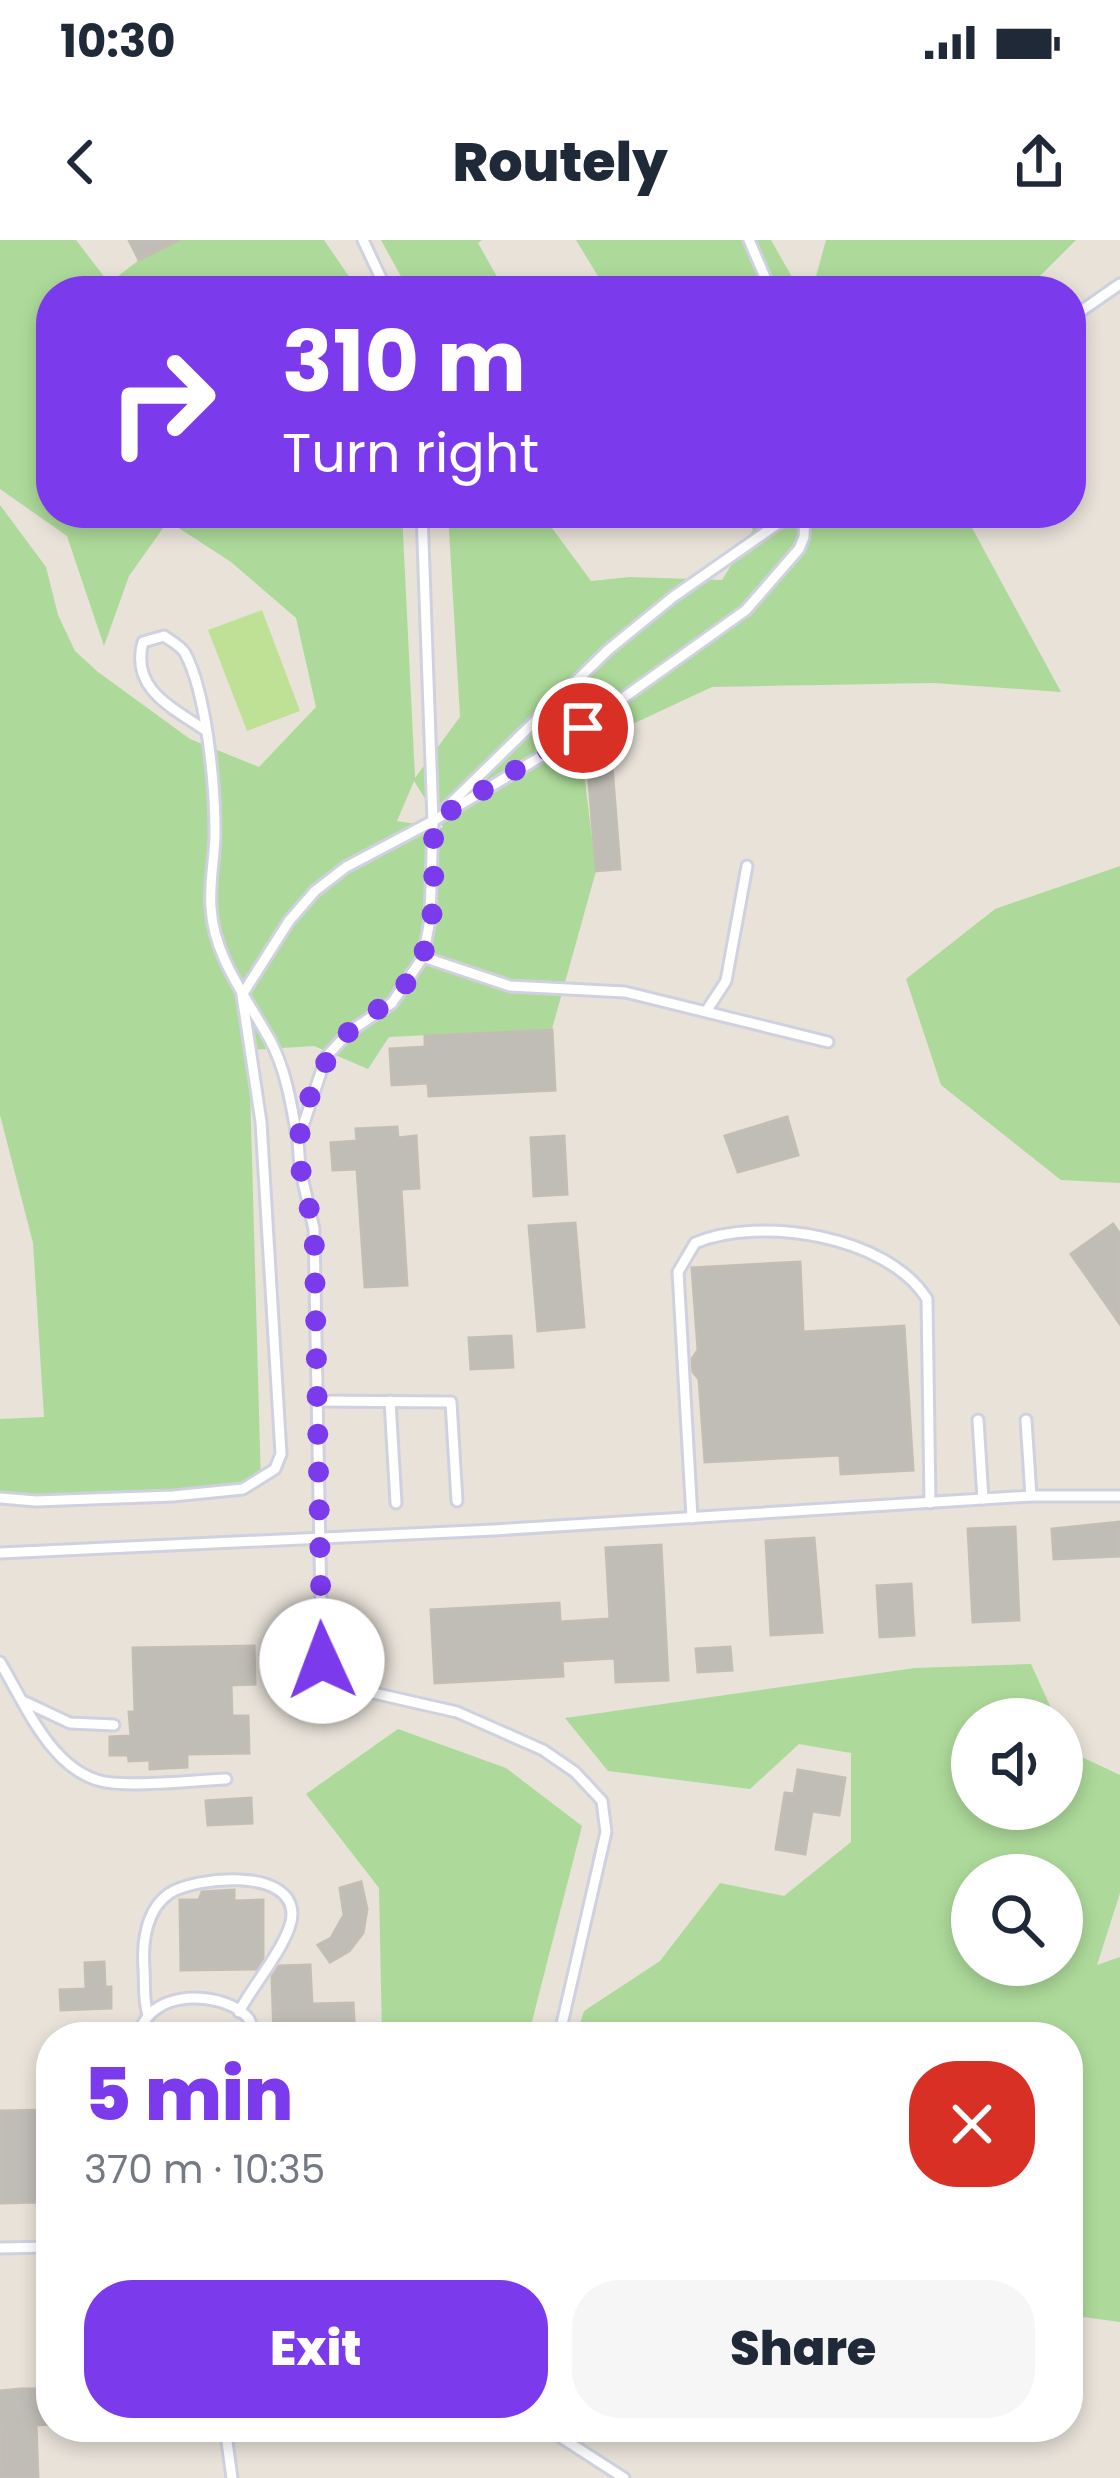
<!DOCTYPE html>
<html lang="en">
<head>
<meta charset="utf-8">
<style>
  body { margin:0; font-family:Poppins,sans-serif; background:#f6f6f7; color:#1f2937; height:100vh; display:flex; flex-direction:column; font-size:45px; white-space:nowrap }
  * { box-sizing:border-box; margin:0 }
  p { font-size:39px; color:#747a83 }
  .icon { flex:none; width:66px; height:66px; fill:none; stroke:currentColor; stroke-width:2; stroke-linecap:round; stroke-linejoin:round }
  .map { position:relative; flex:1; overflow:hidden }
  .drawer { position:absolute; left:36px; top:1782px; width:1047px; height:420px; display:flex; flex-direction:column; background:#fff; border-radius:48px; box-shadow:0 6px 18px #0003 }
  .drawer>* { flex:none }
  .banner { position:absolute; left:36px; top:36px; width:1050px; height:252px; border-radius:48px; box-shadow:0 6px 18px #0003; background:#7c3aed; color:#fff; overflow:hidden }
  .tools { position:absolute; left:951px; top:1458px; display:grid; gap:24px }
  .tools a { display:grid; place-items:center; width:132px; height:132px; border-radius:50%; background:#fff; box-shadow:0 6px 18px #0003; font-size:60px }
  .pin { position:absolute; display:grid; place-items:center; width:102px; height:102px; color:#fff; margin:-51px; border:6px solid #fff; border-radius:50%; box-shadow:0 3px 12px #0007 }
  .me { position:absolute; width:132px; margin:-66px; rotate:358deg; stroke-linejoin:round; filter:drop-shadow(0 0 9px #0008) }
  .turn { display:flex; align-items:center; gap:42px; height:252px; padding:0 48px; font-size:54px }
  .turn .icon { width:156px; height:156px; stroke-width:2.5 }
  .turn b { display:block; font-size:84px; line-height:102px }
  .round { display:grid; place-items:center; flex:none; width:126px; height:126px; border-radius:48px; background:#f6f6f7 }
  .overview { display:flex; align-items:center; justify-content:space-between; height:204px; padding:0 48px }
  h1 { font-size:72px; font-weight:800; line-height:90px; color:#7c3aed }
  .cta { display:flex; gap:24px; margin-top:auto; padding:24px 48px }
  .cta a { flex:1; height:138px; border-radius:48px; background:#7c3aed; color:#fff; font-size:48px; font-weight:800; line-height:138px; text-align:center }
  .cta a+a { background:#f6f6f7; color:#1f2937 }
  .status { display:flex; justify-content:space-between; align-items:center; height:84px; padding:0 60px; background:#fff; direction:ltr }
  .status svg { height:33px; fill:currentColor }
  header { display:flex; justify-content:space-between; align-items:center; height:156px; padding:0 48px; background:#fff; font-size:54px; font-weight:800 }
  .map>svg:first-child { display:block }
</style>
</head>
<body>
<div class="status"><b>10:30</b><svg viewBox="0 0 49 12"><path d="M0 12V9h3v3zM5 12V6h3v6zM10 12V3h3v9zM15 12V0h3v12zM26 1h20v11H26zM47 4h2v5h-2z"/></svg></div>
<header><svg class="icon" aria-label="back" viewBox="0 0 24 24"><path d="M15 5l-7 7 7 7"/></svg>Routely<svg class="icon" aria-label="share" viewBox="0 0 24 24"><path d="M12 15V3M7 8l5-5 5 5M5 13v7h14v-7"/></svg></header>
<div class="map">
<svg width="1120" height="2238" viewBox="0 0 1120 2238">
  <rect width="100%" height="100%" fill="#e8e2d9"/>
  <g fill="#adda9a" fill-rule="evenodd">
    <path d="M0,0H76L109,43L139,20L179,0H324L359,51H51V273H402L415,538L460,477L448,273H588L552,288L591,341L630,337L722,340L753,290L743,273H964L1061,452L934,443L712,447L581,508L596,631L552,789L389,797L368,829L314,806L249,810L261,1245L0,1265V1179L44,1177L33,1003L0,875V265L46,327L58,375L75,411L98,432L190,499L259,527L316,467L296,378L231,322L168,281L129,336L104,406L67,296L0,249ZM414,541L443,587L442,588L397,581Z"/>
    <path d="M381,0H482L478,3L505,51H409Z"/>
    <path d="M576,0H771L800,51H607Z"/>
    <path d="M826,0H1076L1025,51H812Z"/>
    <path d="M1120,626V943L1061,940L941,845L906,739L995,669Z"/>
    <path d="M1031,1424L1056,1479H972V1569H1062V1491L1073,1513L1120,1535V1653L1097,1725L1120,1717V2082L1068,2075V1797H576L584,1771L660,1721L720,1643L784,1656L851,1602V1513L799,1504L750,1549L608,1531L565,1478L915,1428ZM972,1635H1062V1725H972Z"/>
    <path d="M398,1489L506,1528L582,1586L528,1797H382L379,1648L306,1554Z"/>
  </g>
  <path fill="#bee196" d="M262,370L300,471L247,491L208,390Z"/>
  <g fill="#c0bcb6" stroke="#c3beb3" stroke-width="3">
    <path d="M129,0H179L139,20Z"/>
    <path d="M611,513L620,629L596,631L587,516Z"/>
    <path d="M552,790L555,850L429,856L428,843L392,845L390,809L425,807V796Z"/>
    <path d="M787,877L798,915L738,932L725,896Z"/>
    <path d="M397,887L398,898L416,896L419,948L401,949L407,1045L365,1047L357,929L333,930L331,903L357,901L356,889Z"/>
    <path d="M564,896L567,954L534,956L531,898Z"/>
    <path d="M575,983L584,1087L538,1091L529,986Z"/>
    <path d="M1113,984L1120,994V1084L1071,1014Z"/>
    <path d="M800,1022L803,1092L904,1086L913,1230L841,1234L840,1215L705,1222L699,1139L693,1132L692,1119L698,1110L692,1028Z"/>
    <path d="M511,1096L513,1127L471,1129L469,1098Z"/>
    <path d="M1120,1282V1316L1054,1319L1052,1289Z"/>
    <path d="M1015,1287L1019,1380L973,1382L968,1289Z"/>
    <path d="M814,1298L822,1392L771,1395L766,1301Z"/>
    <path d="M661,1305L668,1440L616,1442L615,1418L562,1421L563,1436L435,1443L431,1370L559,1363L560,1382L610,1379L606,1308Z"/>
    <path d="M911,1344L914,1395L880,1397L877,1346Z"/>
    <path d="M254,1406L255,1444L231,1445L232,1476H248L249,1513L187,1514V1527L150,1529V1520L129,1521L128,1515H110V1497L131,1496L129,1472H135L133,1408Z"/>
    <path d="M730,1407L732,1430L698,1432L696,1409Z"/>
    <path d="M798,1530L845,1538L839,1575L812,1571L805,1614L776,1609L785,1553L794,1554Z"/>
    <path d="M251,1558L252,1583L208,1585L206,1561Z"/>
    <path d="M361,1642L367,1669L363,1693L349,1711L330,1722L318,1705L331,1698L344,1675L340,1648Z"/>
    <path d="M234,1650V1661L263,1660V1718L256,1729L181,1730L180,1660H199L202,1652Z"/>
    <path d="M104,1722L105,1747H111V1768L61,1770L60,1750L86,1749L85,1723Z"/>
    <path d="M310,1725L312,1764L353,1763L355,1797H274L272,1737L279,1726Z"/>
    <path d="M51,1870V1906H38L39,1962L0,1963V1871Z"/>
    <path d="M21,2149H51V2184L36,2185L38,2238H1L0,2151Z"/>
  </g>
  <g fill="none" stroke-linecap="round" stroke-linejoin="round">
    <g stroke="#cfd1df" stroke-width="15">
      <g id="lane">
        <path d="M363,0L387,51"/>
        <path d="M749,0L771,51"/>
        <path d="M1071,78L1120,44"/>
        <path d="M422,273L433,581L430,680L423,717L392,763L349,792L326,817L298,901L300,928L314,989L322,1421L332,1440L347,1447L457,1472L543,1510L575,1532L602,1561L606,1592L559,1797"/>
        <path d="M205,490C171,467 130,448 143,402L164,396C171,401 181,406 185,413C207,454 215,546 215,593C215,617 209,642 211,667C213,716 247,758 270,800C286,830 291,863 297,896"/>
        <path d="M446,568L608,410L673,357L793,273"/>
        <path d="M423,717L510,746L625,752L828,802"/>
        <path d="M707,770L726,741L747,626"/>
        <path d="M317,1161L451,1162L457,1261"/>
        <path d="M390,1161L396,1263"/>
        <path d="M978,1180L983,1259"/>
        <path d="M1026,1180L1031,1256"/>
        <path d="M0,1258L36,1261L173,1256L243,1249L275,1229L281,1214L261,882L242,755L289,681L315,651L346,627L433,581L545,514L746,370L799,309L804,297L805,273"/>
        <path d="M692,1278L678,1032L695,1003C760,976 887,995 927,1059L930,1263"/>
        <path d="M0,1313L494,1290L1031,1256H1120"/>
        <path d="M320,1374L298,1384L271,1406C271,1456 306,1447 345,1447"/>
        <path d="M0,1422C26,1465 54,1538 112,1543C149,1546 188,1541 226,1539"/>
        <path d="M23,1461L70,1483L114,1485"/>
        <path d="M148,1775C143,1760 145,1744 144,1729C142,1702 146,1669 170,1653C196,1637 291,1627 292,1674C292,1700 252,1746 239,1772"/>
        <path d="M136,1797C142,1785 147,1774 159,1767C181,1752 231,1756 249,1779C250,1781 255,1795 255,1797"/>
        <path d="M0,2008L51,2007"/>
        <path d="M225,2187L232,2238"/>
        <path d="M545,2187L624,2238"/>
      </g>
    </g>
    <use href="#lane" stroke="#fff" stroke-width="9"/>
  </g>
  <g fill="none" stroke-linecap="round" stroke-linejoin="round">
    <path stroke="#7c3aed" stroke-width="21" stroke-dasharray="0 37.8" d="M322,1421L314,988C308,962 299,934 299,906C299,874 325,811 351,790C378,768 406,754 421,719C439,679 432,624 434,581L583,488"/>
  </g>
</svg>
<div class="tools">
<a><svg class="icon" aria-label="sound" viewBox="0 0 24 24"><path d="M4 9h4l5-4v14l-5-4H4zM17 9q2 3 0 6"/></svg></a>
<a><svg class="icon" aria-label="search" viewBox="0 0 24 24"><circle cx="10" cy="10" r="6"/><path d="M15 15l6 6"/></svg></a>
</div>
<div class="pin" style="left:583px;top:488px;background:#d93025"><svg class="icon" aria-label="arrive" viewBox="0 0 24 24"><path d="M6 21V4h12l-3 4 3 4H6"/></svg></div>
<svg class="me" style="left:322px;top:1421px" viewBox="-20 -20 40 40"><circle r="19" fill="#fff"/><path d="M0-13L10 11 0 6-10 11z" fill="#7c3aed"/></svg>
<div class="banner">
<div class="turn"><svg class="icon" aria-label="right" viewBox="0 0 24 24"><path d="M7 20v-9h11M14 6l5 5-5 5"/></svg><div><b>310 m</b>Turn right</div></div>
</div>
<section class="drawer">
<div class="overview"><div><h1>5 min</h1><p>370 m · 10:35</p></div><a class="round" style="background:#d93025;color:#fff"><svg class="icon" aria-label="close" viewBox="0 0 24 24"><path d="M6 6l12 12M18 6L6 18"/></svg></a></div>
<div class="cta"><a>Exit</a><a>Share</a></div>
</section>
</div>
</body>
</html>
